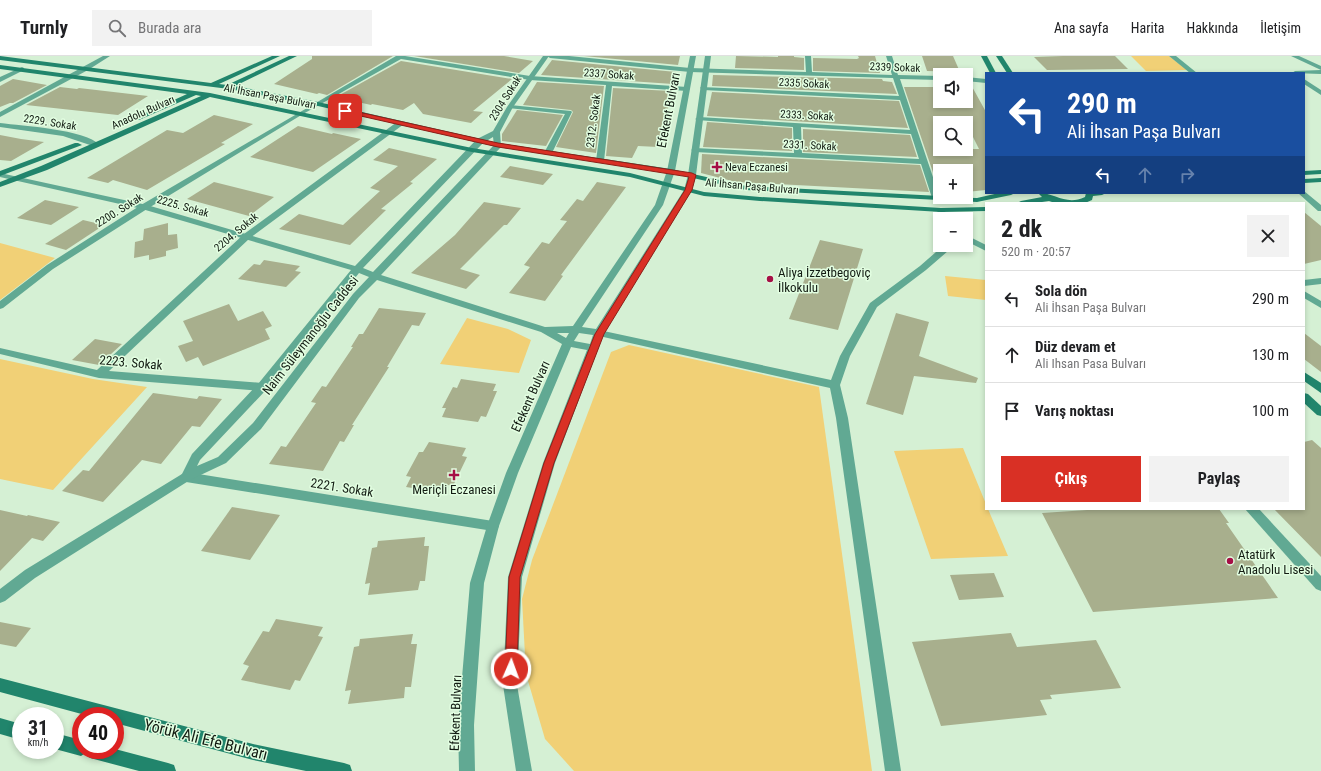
<!DOCTYPE html>
<html lang="tr">
<head>
<meta charset="utf-8">
<style>
  body { margin:0; font-family:"Roboto Condensed",sans-serif; background:#f2f2f2; color:#202124; height:100vh; display:flex; flex-direction:column; font-size:15px; white-space:nowrap }
  * { box-sizing:border-box; margin:0 }
  p { font-size:13px; color:#757577 }
  .icon { flex:none; width:22px; height:22px; fill:none; stroke:currentColor; stroke-width:2; stroke-linecap:round; stroke-linejoin:round }
  .map { position:relative; flex:1; overflow:hidden }
  .side { position:absolute; left:985px; top:146px; width:320px; height:308px; display:flex; flex-direction:column; background:#fff; border-radius:0px; box-shadow:0 2px 6px #0003 }
  .side>* { flex:none }
  .hud { position:absolute; left:985px; top:16px; width:320px; height:122px; border-radius:0px; box-shadow:0 2px 6px #0003; background:#1a4fa0; color:#fff; overflow:hidden }
  .tools { position:absolute; left:933px; top:12px; display:grid; gap:8px }
  .tools a { display:grid; place-items:center; width:40px; height:40px; border-radius:0px; background:#fff; box-shadow:0 2px 6px #0003; font-size:20px }
  .speed { position:absolute; left:12px; top:651px; display:flex; gap:8px; font-size:20px; font-weight:700; text-align:center }
  .speed>* { display:grid; place-content:center; width:52px; height:52px; border-radius:50%; background:#fff; box-shadow:0 2px 6px #0003; line-height:1 }
  .speed small { font-size:10px; font-weight:400 }
  .speed .limit { border:6px solid #d22; background:#fff; color:#111 }
  .pin { position:absolute; display:grid; place-items:center; width:34px; height:34px; color:#fff; margin:-17px; border-radius:8px; box-shadow:0 2px 6px #0006 }
  .me { position:absolute; width:44px; margin:-22px; rotate:2deg; stroke-linejoin:round; filter:drop-shadow(0 0 3px #0008) }
  .turn { display:flex; align-items:center; gap:14px; height:84px; padding:0 16px; font-size:18px }
  .turn .icon { width:52px; height:52px; stroke-width:2.5 }
  .turn b { display:block; font-size:28px; line-height:34px }
  .lanes { display:flex; align-items:center; height:38px; padding:0 16px; background:#0003; justify-content:center; gap:20px; direction:ltr }
  .lanes .off { opacity:.35 }
  .round { display:grid; place-items:center; flex:none; width:42px; height:42px; border-radius:0px; background:#f2f2f2 }
  .overview { display:flex; align-items:center; justify-content:space-between; height:68px; padding:0 16px }
  h1 { font-size:24px; font-weight:700; line-height:30px }
  .button { display:flex; gap:8px; margin-top:auto; padding:8px 16px }
  .button a { flex:1; height:46px; border-radius:0px; background:#d93025; color:#fff; font-size:16px; font-weight:700; line-height:46px; text-align:center }
  .button a+a { background:#f2f2f2; color:#202124 }
  ul { padding:0; list-style:none }
  li { display:flex; align-items:center; gap:12px; height:56px; padding:0 16px; border-top:1px solid #e0e0e0 }
  li div { flex:1 }
  li b { display:block; font-size:15px }
  li em { font-style:normal }
  header { display:flex; align-items:center; gap:24px; box-sizing:border-box; height:56px; padding:0 20px; background:#fff; border-bottom:1px solid #e0e0e0 }
  header strong { font-size:19px }
  nav { display:flex; gap:22px; margin-inline-start:auto; font-size:14px }
  .search { width:280px; height:36px; background:#f2f2f2; display:flex; align-items:center; gap:10px; box-sizing:border-box; padding:0 14px; border-radius:0px; color:#757577; font-size:15px }
  .map>svg:first-child { display:block }
</style>
</head>
<body>
<header>
<strong>Turnly</strong>
<div class="search"><svg class="icon" aria-label="search" viewBox="0 0 24 24"><circle cx="10" cy="10" r="6"/><path d="M15 15l6 6"/></svg>Burada ara</div>
<nav><a>Ana sayfa</a><a>Harita</a><a>Hakkında</a><a>İletişim</a></nav>
</header>
<div class="map">
<svg width="1321" height="715" viewBox="0 0 1321 715">
  <rect width="100%" height="100%" fill="#d5f0d4"/>
  <g fill="#f1d076">
    <path d="M1131,0H1169L1187,14L1146,15Z"/>
    <path d="M0,187L55,202L0,244Z"/>
    <path d="M945,220L986,224V244L948,240Z"/>
    <path d="M467,262L508,273L531,284L519,317L440,308Z"/>
    <path d="M629,289L819,331L872,715H574L545,683L526,618L522,543L532,504L611,296Z"/>
    <path d="M0,303L93,323L147,331L53,434L0,423Z"/>
    <path d="M963,392L986,448V453H988L1008,500L931,503L894,395Z"/>
  </g>
  <g fill="#a8af8d" fill-rule="evenodd">
    <path d="M312,0H393L327,39L319,37L317,38L274,28L312,3Z"/>
    <path d="M414,0H504L533,5L519,17Z"/>
    <path d="M584,0H680L678,9Z"/>
    <path d="M736,0L778,1V0H794V1L804,2V14L735,12Z"/>
    <path d="M858,0H875L880,17L813,15V2L857,3L859,2Z"/>
    <path d="M922,0H953L960,16L927,15Z"/>
    <path d="M1063,0H1115L1128,13L1047,14L1034,1Z"/>
    <path d="M552,4L676,16L673,28L541,19Z"/>
    <path d="M401,5L512,23L473,55L483,56L471,67L423,58L414,47L403,54L372,48L371,49L336,41Z"/>
    <path d="M713,19L882,23L883,25L892,26L897,38L712,30Z"/>
    <path d="M13,23L47,29L13,47H10L0,51V30Z"/>
    <path d="M537,26L604,30L596,97L556,91L573,56L571,54L523,49Z"/>
    <path d="M966,27H970L986,56V134L966,136V115H940V137L904,31H934L940,45H966ZM940,67H966L979,93H940Z"/>
    <path d="M60,31L77,33L79,32L148,40L118,59L26,49Z"/>
    <path d="M613,32L671,35L666,65H664L658,91L638,90L632,102L606,100Z"/>
    <path d="M712,36L899,45L908,72L707,60Z"/>
    <path d="M517,54L563,59L546,90L502,85V78Z"/>
    <path d="M214,59L253,68L221,87L225,88L147,134L113,124L108,127L87,122L167,74L183,77Z"/>
    <path d="M707,66L792,72V95L703,91Z"/>
    <path d="M298,70L332,78L333,77L361,83L313,116L250,101Z"/>
    <path d="M803,73L910,79L917,101L803,96Z"/>
    <path d="M0,79L21,83L44,86L11,105L0,104Z"/>
    <path d="M389,92L437,103L410,126L413,127L381,153L386,154L350,189L279,173L299,158L343,169L380,135L370,132L398,110L373,104Z"/>
    <path d="M702,98L920,109L929,136L736,126L701,117Z"/>
    <path d="M510,110L553,118L543,129L500,121Z"/>
    <path d="M214,126L274,141L249,160L187,143Z"/>
    <path d="M597,126L626,131L561,219L563,220L545,245L509,237L530,211L524,209L542,186L549,188L567,165L560,164L577,143L583,145Z"/>
    <path d="M45,144L79,151L51,169L17,162Z"/>
    <path d="M484,146L521,152L507,169H504L460,213L480,219L466,233L411,217L455,179Z"/>
    <path d="M1304,156L1321,170V204L1304,208Z"/>
    <path d="M83,164L104,169L66,194L45,188Z"/>
    <path d="M168,167V179L177,178L178,192L166,195V200L149,204V199L134,202L135,186L143,184L144,173Z"/>
    <path d="M820,184L863,193L838,274L789,263Z"/>
    <path d="M264,204L300,210L295,215L301,216L286,231L238,223L254,208L260,209Z"/>
    <path d="M229,248L238,265L263,255L272,270L265,273L270,283L203,310L198,301L186,306L178,290L193,285L183,265Z"/>
    <path d="M379,252L426,257L419,270L412,269L387,311H389L352,369H354L344,386L340,385L323,415L269,408L281,390L286,391L316,347L311,346L322,330L326,331L353,291H351L359,278H363Z"/>
    <path d="M896,257L929,266L919,300L978,322L976,327L914,320L903,359L866,348Z"/>
    <path d="M1304,277L1321,290V316L1304,303Z"/>
    <path d="M95,283L122,288L99,309L72,304Z"/>
    <path d="M461,323L496,328L493,335H497L486,361L481,360L478,366L442,361L446,352H442L453,331L457,332Z"/>
    <path d="M153,337L197,343L199,340L222,343L200,371L192,370L161,408L142,404L103,446L62,435L83,414L89,415Z"/>
    <path d="M1312,384L1321,392V501L1274,453H1304V386Z"/>
    <path d="M429,386L466,392L462,400L467,401L453,430L448,429L445,437L406,431L411,421L406,420L419,396H423Z"/>
    <path d="M232,451L280,459L250,504L201,495Z"/>
    <path d="M1102,453H1219L1229,467H1226L1278,542L1093,556L1042,457Z"/>
    <path d="M0,454L27,460L28,459L60,466L43,485L32,482L0,515Z"/>
    <path d="M425,481L424,490H429L425,525H420L418,534L368,539L370,527L365,528L372,492L377,491L378,485Z"/>
    <path d="M994,517L1004,541L959,544L950,519Z"/>
    <path d="M276,563L323,571L318,580L323,581L300,625L295,624L290,634L241,624L249,610L243,608L263,575L269,576Z"/>
    <path d="M0,566L31,572L16,591L0,588Z"/>
    <path d="M1011,577L1017,591L1096,584L1121,632L1050,639L1052,643L1040,644L1047,659L941,670L912,586Z"/>
    <path d="M413,578L411,588H417L411,631H405L404,642L348,648L351,634L345,635L354,591L359,590L360,583Z"/>
  </g>
  <g fill="none" stroke-linecap="round" stroke-linejoin="round">
    <g fill="#61a993" fill-rule="evenodd">
      <path d="M103,0H110L88,14L0,61V56Z"/>
      <path d="M396,0H405L530,20L687,31L690,33L687,35L612,30L604,105L600,107L596,105L606,29L530,24L401,3L303,58L147,153L53,213L3,252L0,253V245L47,209L141,149Z"/>
      <path d="M547,0H569L690,12L806,16L805,0H811L812,16L892,19L886,0H892L898,19L940,20V24L900,23L940,142L936,144L932,142L921,108L695,96L691,94L695,92L794,97L793,71L697,64L695,63L699,61L910,74L900,44L703,34L700,32L701,31L899,40L893,22L690,16L550,2ZM801,71L911,78L919,103L802,97Z"/>
      <path d="M1169,0H1176L1197,17H1190Z"/>
      <path d="M1291,0H1299L1321,10V14Z"/>
      <path d="M22,11L24,12V14L0,26V21Z"/>
      <path d="M1321,14V18L1292,17L1295,15Z"/>
      <path d="M966,21L986,23V27L966,25Z"/>
      <path d="M1304,23L1321,34V39L1304,28Z"/>
      <path d="M510,49L571,55L572,56L551,99H548L544,97L565,58L508,52V50Z"/>
      <path d="M397,66H403L404,68L250,182L109,315L262,327L266,328L267,331L266,334L262,335L99,322L0,298V292L97,314L244,178Z"/>
      <path d="M0,67C23,70 84,73 100,89L96,91L63,80L0,71Z"/>
      <path d="M938,152H944L948,163H940L937,154Z"/>
      <path d="M966,179L986,189V195L966,185Z"/>
      <path d="M944,189H952L948,195L926,214L877,251L850,300L840,329L848,362L901,715H885L836,362L830,332L599,280L594,277L599,274L831,324L840,300L870,247L920,210Z"/>
      <path d="M1321,222V228L1304,230V224Z"/>
      <path d="M1304,235L1321,245V252L1304,242Z"/>
      <path d="M186,416L493,465L497,466L499,470L497,474L493,475L186,426L182,424L180,421L182,418Z"/>
      <path d="M1245,453H1259L1321,520V535L1316,533Z"/>
    </g>
    <g fill="#61a993" fill-rule="evenodd">
      <path d="M543,0H549L513,51L500,76L501,91L381,219L545,271L573,270L655,149L667,115L690,0H696L675,115L663,149L582,271L596,273L684,134L688,119L705,0H711L696,119L692,134L604,277L555,407L522,521L517,629L532,715H516L503,629L508,521L543,407L587,294L571,291L518,417L499,470L484,527L474,669L475,715H459L458,669L470,527L487,470L506,417L562,288L541,276L377,224L359,242L261,373L226,407L190,424L35,522L5,545L0,547V533L25,514L182,418L192,398L258,328L351,214L142,153L0,121V117L147,149L355,210L477,83L493,75L507,51ZM493,81L494,89L373,216L363,212L483,87ZM359,217L369,221L353,238L253,367L218,401L197,410L200,404L266,334ZM557,277H569L566,282ZM579,277L593,279L590,288L574,285Z"/>
      <path d="M1304,135L1321,149V155H1318L1298,137H1304Z"/>
    </g>
    <g fill="#21856c" fill-rule="evenodd">
      <path d="M0,0L211,27L272,0H280L219,28L227,29L289,0H297L235,30L318,46L498,87L671,113L746,130L940,140V141L977,142L999,137H1015L1011,139L977,146L746,134L671,117L498,91L318,50L229,33L0,4Z"/>
      <path d="M981,0H987L996,17H990Z"/>
      <path d="M996,0H1002L1013,17H1007Z"/>
      <path d="M0,9L210,37L472,92L630,117L704,136L760,141L941,152L986,151V155L941,156L760,145L704,140L630,121L472,96L210,41L47,114L0,131V126L41,110L201,40L196,39L139,64L137,63V61L187,38L0,13Z"/>
      <path d="M75,87H78L82,89L0,120V115Z"/>
      <path d="M1321,114V118L1304,119V115Z"/>
      <path d="M1321,122V126L1304,127V123Z"/>
      <path d="M1038,137C1056,137 1066,150 1085,141L1086,137H1106L1102,139L1093,140L1092,144L1085,147H1055L1049,145L1035,147H1017L1021,145L1042,141Z"/>
      <path d="M1304,316L1321,327V337L1304,325Z"/>
      <path d="M1304,337L1308,338L1321,350V360L1317,359L1304,347Z"/>
      <path d="M0,622L253,688L344,707L350,709L352,715H306L253,704L115,667V660H89L0,636Z"/>
      <path d="M0,662L21,668V684L0,678Z"/>
      <path d="M55,677L81,684V694L115,693L168,707L174,709L176,715H139L90,702L84,698L81,700L55,693Z"/>
    </g>
  </g>
  <path fill="#d93025" stroke="#8d1f18" d="M345,53L498,87L692,117L696,119L692,134L604,278L554,407L520,521L517,613L515,617L511,619L507,617L505,613L509,521L544,407L595,278L685,134L689,121L498,91L343,56V54Z"/>
  <g fill="#a60f46" stroke="#e2fee1" stroke-width="1.5">
    <path d="M715 105h4v4h4v4h-4v4h-4v-4h-4v-4h4z"/>
    <circle cx="770" cy="223" r="4"/>
    <path d="M452 413h4v4h4v4h-4v4h-4v-4h-4v-4h4z"/>
    <circle cx="1230" cy="505" r="4"/>
  </g>
  <g text-anchor="middle" stroke-width="3" stroke-linejoin="round" paint-order="stroke">
    <g font-size="11" fill="#121b12" stroke="#e2fee1">
      <text transform="translate(895 11) rotate(2)" y="4">2339 Sokak</text>
      <text transform="translate(609 18) rotate(4)" y="4">2337 Sokak</text>
      <text transform="translate(804 27) rotate(3)" y="4">2335 Sokak</text>
      <text transform="translate(270 40) rotate(11)" y="4">Ali İhsan Paşa Bulvarı</text>
      <text transform="translate(505 42) rotate(-58)" y="4">2304 Sokak</text>
      <text transform="translate(143 56) rotate(-24)" y="4">Anadolu Bulvarı</text>
      <text transform="translate(807 59) rotate(3)" y="4">2333. Sokak</text>
      <text transform="translate(593 65) rotate(-83)" y="4">2312. Sokak</text>
      <text transform="translate(50 66) rotate(9)" y="4">2229. Sokak</text>
      <text transform="translate(810 89) rotate(3)" y="4">2331. Sokak</text>
      <text transform="translate(752 130) rotate(5)" y="4">Ali İhsan Paşa Bulvarı</text>
      <text transform="translate(183 150) rotate(16)" y="4">2225. Sokak</text>
      <text transform="translate(119 154) rotate(-32)" y="4">2200. Sokak</text>
      <text transform="translate(236 176) rotate(-40)" y="4">2204. Sokak</text>
    </g>
    <g font-size="11" fill="#121b12" stroke="#e2fee1" text-anchor="start">
      <text x="725" y="115">Neva Eczanesi</text>
    </g>
    <g font-size="13" fill="#121b12" stroke="#e2fee1">
      <text transform="translate(668 54) rotate(-79)" y="5">Efekent Bulvarı</text>
      <text transform="translate(310 279) rotate(-52)" y="5">Naim Süleymanoğlu Caddesi</text>
      <text transform="translate(131 306) rotate(5)" y="5">2223. Sokak</text>
      <text transform="translate(530 340) rotate(-66)" y="5">Efekent Bulvarı</text>
      <text transform="translate(342 431) rotate(9)" y="5">2221. Sokak</text>
      <text transform="translate(455 657) rotate(-88)" y="5">Efekent Bulvarı</text>
    </g>
    <g font-size="13" fill="#121b12" stroke="#e2fee1" text-anchor="start">
      <text x="778" y="221">Aliya İzzetbegoviç<tspan x="778" dy="15">İlkokulu</tspan></text>
      <text x="454" y="438" text-anchor="middle">Meriçli Eczanesi</text>
      <text x="1238" y="503">Atatürk<tspan x="1238" dy="15">Anadolu Lisesi</tspan></text>
    </g>
    <g font-size="16" fill="#121b12" stroke="#e2fee1">
      <text transform="translate(206 683) rotate(14)" y="6">Yörük Ali Efe Bulvarı</text>
    </g>
  </g>
</svg>
<div class="tools">
<a><svg class="icon" aria-label="sound" viewBox="0 0 24 24"><path d="M4 9h4l5-4v14l-5-4H4zM17 9q2 3 0 6"/></svg></a>
<a><svg class="icon" aria-label="search" viewBox="0 0 24 24"><circle cx="10" cy="10" r="6"/><path d="M15 15l6 6"/></svg></a>
<a>+</a>
<a>−</a>
</div>
<div class="speed"><div>31<small>km/h</small></div><div class="limit">40</div></div>
<div class="pin" style="left:345px;top:55px;background:#d93025"><svg class="icon" aria-label="arrive" viewBox="0 0 24 24"><path d="M6 21V4h12l-3 4 3 4H6"/></svg></div>
<svg class="me" style="left:511px;top:613px" viewBox="-20 -20 40 40"><circle r="17" fill="#d93025" stroke="#fff" stroke-width="3"/><path d="M0-11L8 9 0 5-8 9z" fill="#fff"/></svg>
<div class="hud">
<div class="turn"><svg class="icon" aria-label="left" viewBox="0 0 24 24"><path d="M17 20v-9H6M10 6l-5 5 5 5"/></svg><div><b>290 m</b>Ali İhsan Paşa Bulvarı</div></div>
<div class="lanes"><svg class="icon" aria-label="left" viewBox="0 0 24 24"><path d="M17 20v-9H6M10 6l-5 5 5 5"/></svg><svg class="icon off" aria-label="ahead" viewBox="0 0 24 24"><path d="M12 20V5M6 11l6-6 6 6"/></svg><svg class="icon off" aria-label="right" viewBox="0 0 24 24"><path d="M7 20v-9h11M14 6l5 5-5 5"/></svg></div>
</div>
<section class="side">
<div class="overview"><div><h1>2 dk</h1><p>520 m · 20:57</p></div><a class="round"><svg class="icon" aria-label="close" viewBox="0 0 24 24"><path d="M6 6l12 12M18 6L6 18"/></svg></a></div>
<ul>
<li><svg class="icon" aria-label="left" viewBox="0 0 24 24"><path d="M17 20v-9H6M10 6l-5 5 5 5"/></svg><div><b>Sola dön</b><p>Ali İhsan Paşa Bulvarı</p></div><em>290 m</em></li>
<li><svg class="icon" aria-label="ahead" viewBox="0 0 24 24"><path d="M12 20V5M6 11l6-6 6 6"/></svg><div><b>Düz devam et</b><p>Ali Ihsan Pasa Bulvarı</p></div><em>130 m</em></li>
<li><svg class="icon" aria-label="arrive" viewBox="0 0 24 24"><path d="M6 21V4h12l-3 4 3 4H6"/></svg><div><b>Varış noktası</b></div><em>100 m</em></li>
</ul>
<div class="button"><a>Çıkış</a><a>Paylaş</a></div>
</section>
</div>
</body>
</html>
